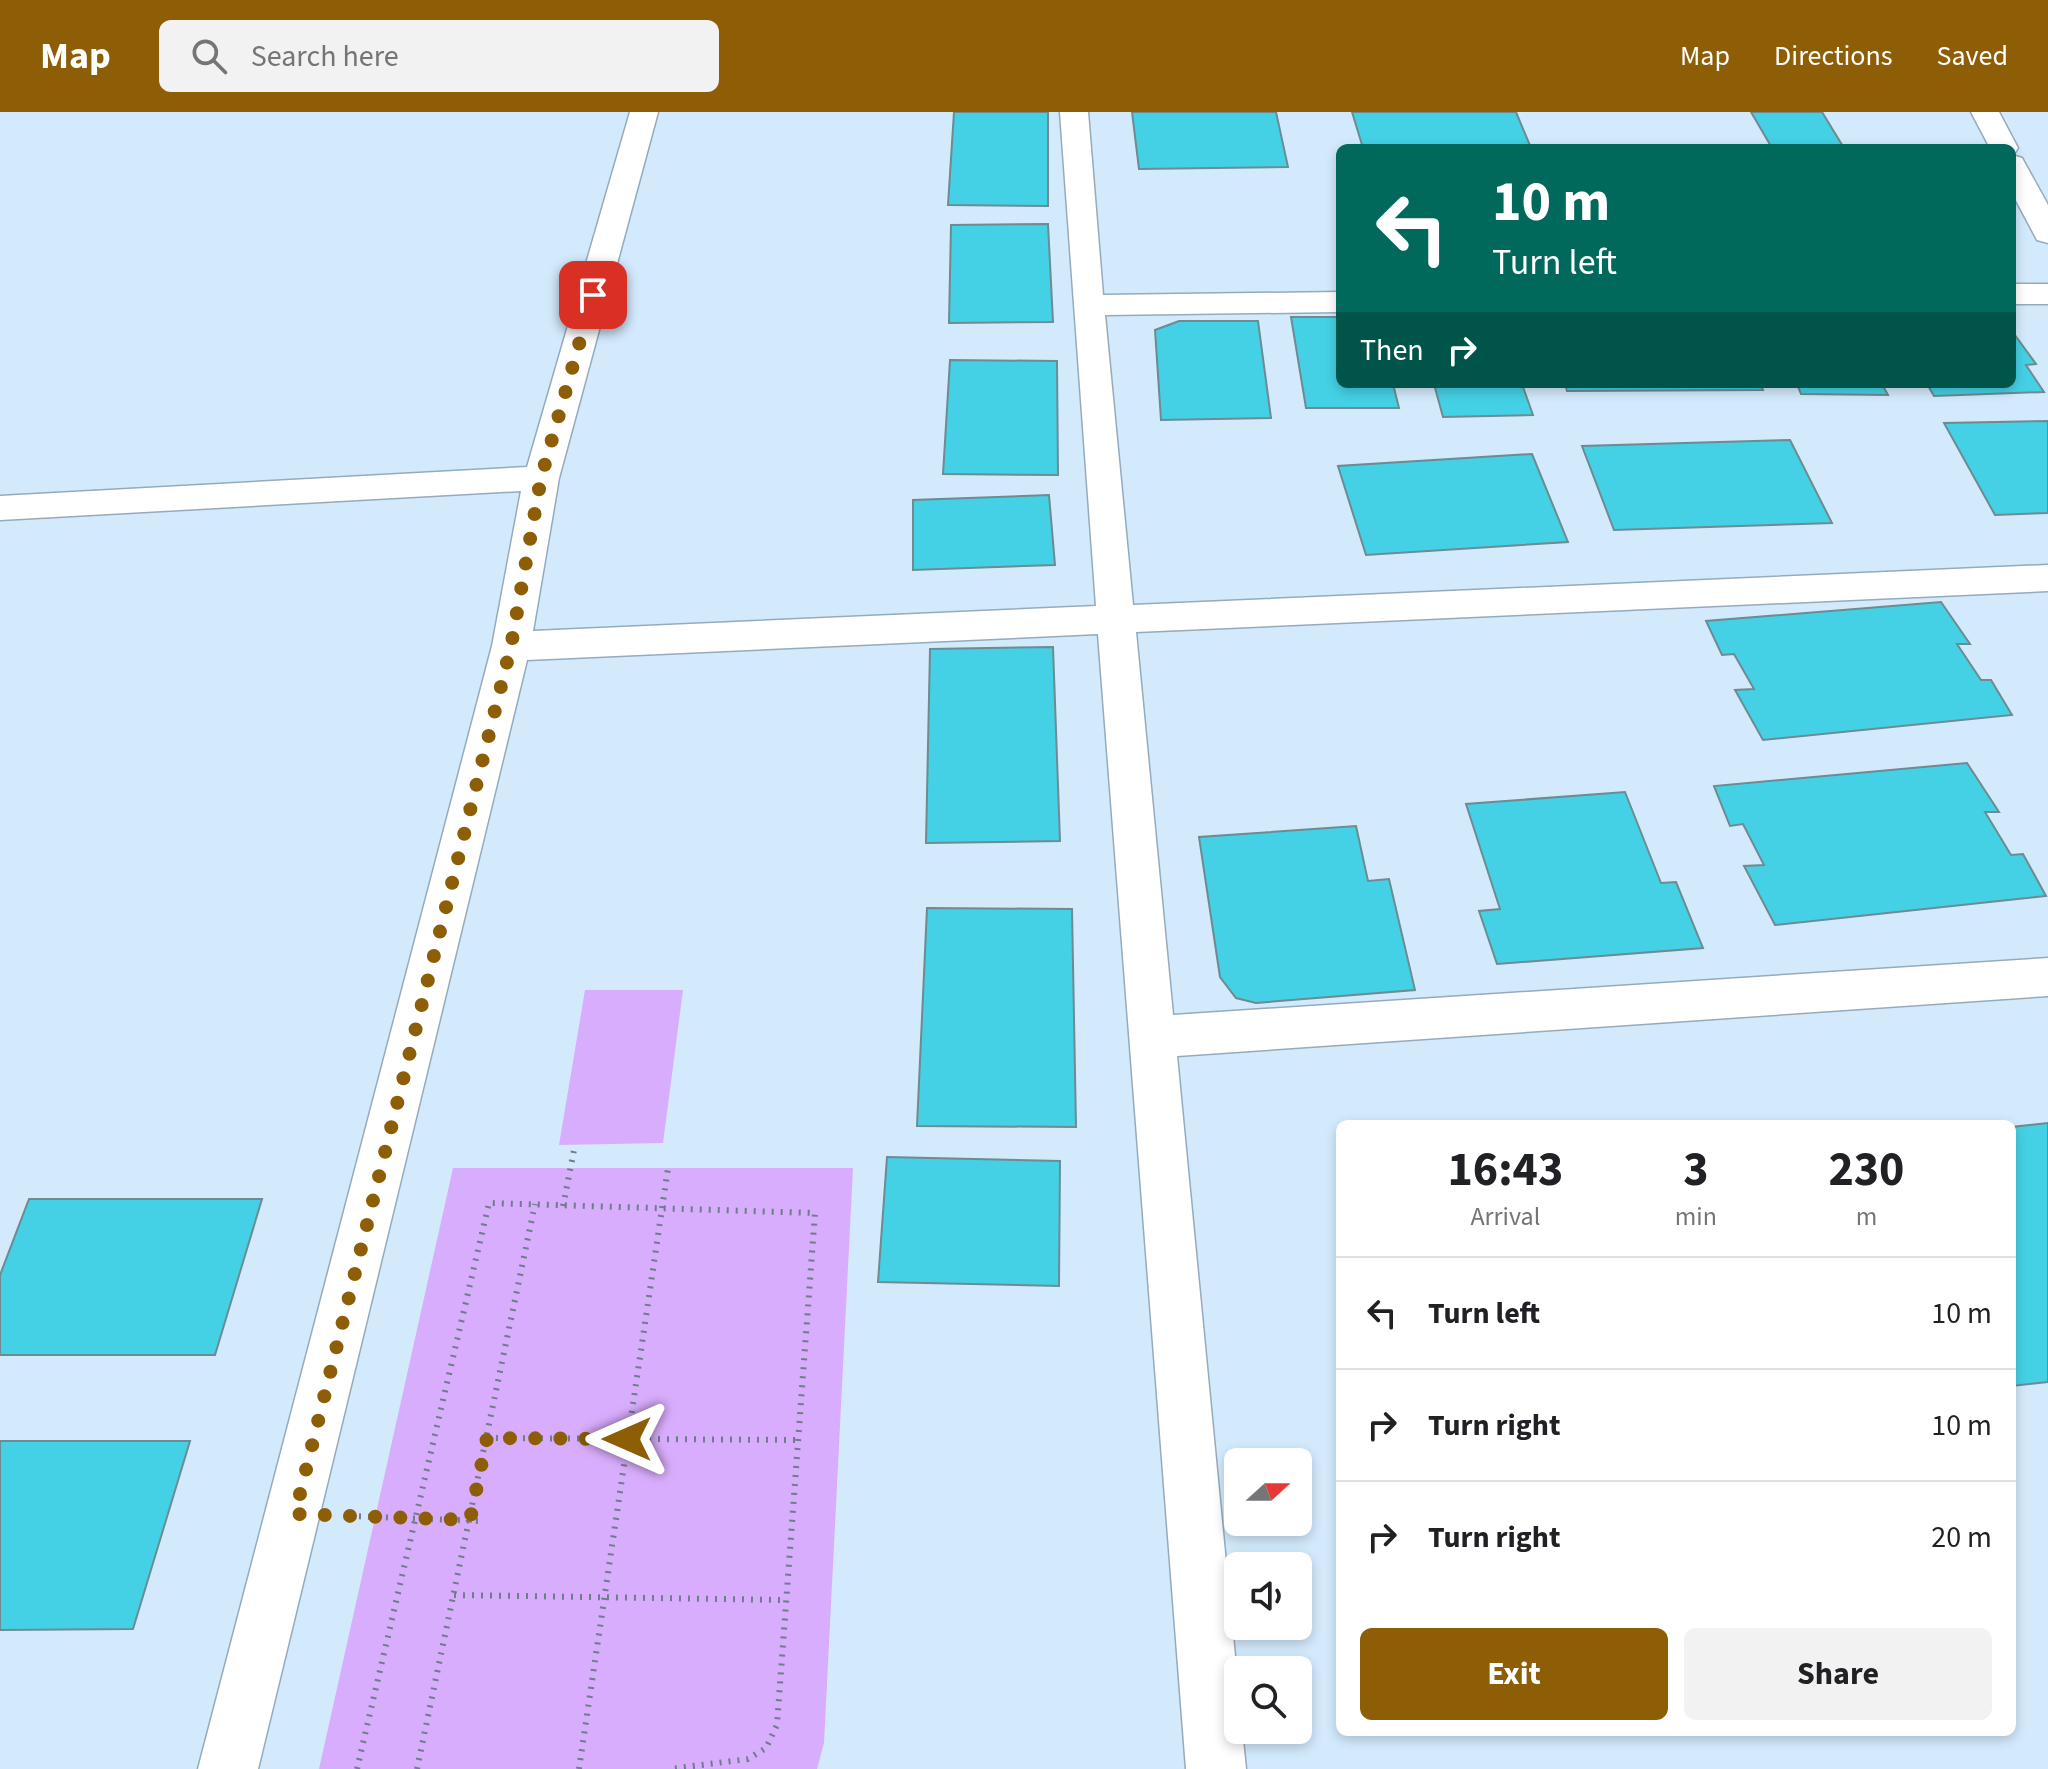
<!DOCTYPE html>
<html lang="en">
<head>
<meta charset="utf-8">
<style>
  body { margin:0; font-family:"Source Sans 3",sans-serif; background:#f2f2f2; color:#202124; height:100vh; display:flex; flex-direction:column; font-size:30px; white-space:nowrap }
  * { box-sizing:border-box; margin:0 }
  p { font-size:26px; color:#757577 }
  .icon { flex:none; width:44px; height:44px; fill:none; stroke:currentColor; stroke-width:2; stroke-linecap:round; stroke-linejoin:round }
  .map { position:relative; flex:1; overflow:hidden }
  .panel { position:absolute; left:1336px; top:1008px; width:680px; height:616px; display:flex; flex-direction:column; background:#fff; border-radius:12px; box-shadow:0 4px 12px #0003 }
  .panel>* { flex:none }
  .guide { position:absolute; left:1336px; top:32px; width:680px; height:244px; border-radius:12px; box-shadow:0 4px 12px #0003; background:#00695c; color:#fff; overflow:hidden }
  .needle { width:52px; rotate:69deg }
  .controls { position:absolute; left:1224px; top:1336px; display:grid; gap:16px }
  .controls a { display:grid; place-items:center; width:88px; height:88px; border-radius:12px; background:#fff; box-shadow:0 4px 12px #0003; font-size:40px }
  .pin { position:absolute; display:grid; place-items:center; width:68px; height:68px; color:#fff; margin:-34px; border-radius:16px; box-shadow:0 4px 12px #0006 }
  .me { position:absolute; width:88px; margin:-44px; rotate:270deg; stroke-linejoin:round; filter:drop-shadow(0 0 6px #0008) }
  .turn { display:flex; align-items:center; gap:28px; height:168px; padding:0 24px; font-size:36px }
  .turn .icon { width:104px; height:104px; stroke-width:2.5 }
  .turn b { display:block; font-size:56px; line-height:68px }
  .then { display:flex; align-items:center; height:76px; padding:0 24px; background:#0003; gap:16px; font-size:30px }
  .eta { display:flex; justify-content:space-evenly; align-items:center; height:136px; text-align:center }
  .eta b { font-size:48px; font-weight:700; line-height:56px }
  .action { display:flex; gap:16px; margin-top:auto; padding:16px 24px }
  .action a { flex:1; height:92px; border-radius:12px; background:#8e5e07; color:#fff; font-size:32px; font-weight:700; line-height:92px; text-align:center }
  .action a+a { background:#f2f2f2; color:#202124 }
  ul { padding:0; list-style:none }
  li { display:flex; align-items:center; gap:24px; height:112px; padding:0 24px; border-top:2px solid #e0e0e0 }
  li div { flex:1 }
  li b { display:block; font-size:30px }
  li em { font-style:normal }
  header { display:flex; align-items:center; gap:48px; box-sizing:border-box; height:112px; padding:0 40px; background:#8e5e07; color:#fff }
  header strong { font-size:38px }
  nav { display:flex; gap:44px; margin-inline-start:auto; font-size:28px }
  .search { width:560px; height:72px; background:#f2f2f2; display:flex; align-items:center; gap:20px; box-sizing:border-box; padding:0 28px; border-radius:12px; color:#757577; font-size:30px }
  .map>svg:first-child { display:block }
</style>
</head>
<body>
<header>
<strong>Map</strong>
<div class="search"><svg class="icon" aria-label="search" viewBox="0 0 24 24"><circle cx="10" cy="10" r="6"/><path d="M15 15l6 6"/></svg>Search here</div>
<nav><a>Map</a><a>Directions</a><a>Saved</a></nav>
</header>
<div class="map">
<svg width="2048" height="1657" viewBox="0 0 2048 1657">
  <rect width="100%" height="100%" fill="#d3eafd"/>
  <g fill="#d9adfd">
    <path d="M585,878H683L663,1031L559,1033Z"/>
    <path d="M453,1056H853L824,1631L817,1657H319Z"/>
  </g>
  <g fill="#44d1e5" stroke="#6d8b90" stroke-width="2">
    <path d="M954,0H1048V94L948,93Z"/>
    <path d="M1132,0H1276L1288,55L1139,57Z"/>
    <path d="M1352,0H1516L1531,36H1363Z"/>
    <path d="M1751,0H1822L1844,36H1772Z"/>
    <path d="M1048,112L1053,210L949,211L951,113Z"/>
    <path d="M1291,205H1340V272H1393L1399,296H1306Z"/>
    <path d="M1179,209H1258L1271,306L1161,308L1155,218Z"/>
    <path d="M2012,219L2036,252L2026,253L2044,280L1934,284L1927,272H2012Z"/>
    <path d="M950,248L1057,249L1058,363L943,362Z"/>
    <path d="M1434,272H1522L1533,303L1443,305Z"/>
    <path d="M1565,272H1760L1763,278L1567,279Z"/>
    <path d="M1797,272H1882L1888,283L1801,282Z"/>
    <path d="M2048,309V401L1995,403L1944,311Z"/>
    <path d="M1790,328L1832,411L1614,418L1582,334Z"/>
    <path d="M1532,342L1568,430L1366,443L1338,354Z"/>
    <path d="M1049,383L1055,453L913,458V388Z"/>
    <path d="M1941,490L1970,532H1957L1981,568H1991L2012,603L1763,628L1735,578L1754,577L1734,542L1722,543L1706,509Z"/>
    <path d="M1053,535L1060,729L926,731L930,537Z"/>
    <path d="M1967,651L1999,700H1985L2011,743L2023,742L2046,784L1775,813L1744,754L1764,753L1743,712L1730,714L1714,674Z"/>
    <path d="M1625,680L1661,771L1676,770L1703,836L1497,852L1479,799L1500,797L1466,692Z"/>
    <path d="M1356,714L1368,769L1389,767L1415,878L1256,891L1236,886L1220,865L1199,725Z"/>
    <path d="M927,796L1072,797L1076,1015L917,1014Z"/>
    <path d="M2048,1011V1270L2012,1274V1015Z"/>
    <path d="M887,1045L1060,1049L1059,1174L878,1170Z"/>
    <path d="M29,1087H262L215,1243H0V1163Z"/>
    <path d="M0,1329H190L133,1517L0,1518Z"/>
  </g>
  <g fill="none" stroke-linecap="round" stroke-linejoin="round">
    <g stroke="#95abbc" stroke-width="3">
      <g id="minor">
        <path d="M630,0H658L559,366L533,519L1096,494L1060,0H1088L1103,183L1340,180V200L1105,203L1133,493L2048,453V479L1136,520L1173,903L2048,846V884L1177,944L1238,1575V1618H1242L1246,1657H1186L1098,522L527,548L258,1657H198L492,534L521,379L0,408V384L527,355Z"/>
        <path d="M1971,0H1999L2018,36L2014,42L2012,36H1990Z"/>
        <path d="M2012,43L2022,46L2048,93V131L2037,128L2012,81Z"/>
        <rect x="2012" y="172" width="36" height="20"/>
      </g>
    </g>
    <g stroke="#6e7d8a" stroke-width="6" stroke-dasharray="2 7" stroke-linecap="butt">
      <path d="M563,1094L575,1033"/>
      <path d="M487,1326L799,1328"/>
      <path d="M350,1404L481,1409"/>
      <path d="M454,1483L786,1488"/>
      <path d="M357,1657L489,1091L815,1101L777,1613L766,1636L748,1647L670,1657"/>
      <path d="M417,1657L535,1092"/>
      <path d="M579,1657L668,1056"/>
    </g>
    <use href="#minor" fill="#fff" fill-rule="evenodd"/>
  </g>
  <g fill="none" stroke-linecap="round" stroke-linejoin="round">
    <path stroke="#8e5e07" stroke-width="14" stroke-dasharray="0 25.2" d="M593,183L541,366L511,534L295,1402L470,1408L487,1326L627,1327"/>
  </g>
</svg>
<div class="controls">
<a><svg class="needle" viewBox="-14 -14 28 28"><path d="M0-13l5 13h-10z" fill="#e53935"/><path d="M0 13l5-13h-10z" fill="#757577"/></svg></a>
<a><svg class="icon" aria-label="sound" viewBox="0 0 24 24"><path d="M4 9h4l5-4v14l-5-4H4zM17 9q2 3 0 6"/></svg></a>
<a><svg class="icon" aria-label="search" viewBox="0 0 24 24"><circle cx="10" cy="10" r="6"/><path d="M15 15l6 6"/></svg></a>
</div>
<div class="pin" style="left:593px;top:183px;background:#d93025"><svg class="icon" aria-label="arrive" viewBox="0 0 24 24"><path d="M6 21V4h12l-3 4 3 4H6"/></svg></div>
<svg class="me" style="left:627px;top:1327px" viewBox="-20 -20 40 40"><path d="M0-17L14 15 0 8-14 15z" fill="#8e5e07" stroke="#fff" stroke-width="4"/></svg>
<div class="guide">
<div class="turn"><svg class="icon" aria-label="left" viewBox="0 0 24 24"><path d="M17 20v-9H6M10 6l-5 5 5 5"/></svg><div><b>10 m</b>Turn left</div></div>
<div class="then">Then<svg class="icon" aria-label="right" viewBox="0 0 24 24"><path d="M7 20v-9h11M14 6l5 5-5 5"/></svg></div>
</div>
<section class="panel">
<div class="eta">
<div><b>16:43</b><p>Arrival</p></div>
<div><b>3</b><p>min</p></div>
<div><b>230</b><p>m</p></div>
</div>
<ul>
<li><svg class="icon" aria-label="left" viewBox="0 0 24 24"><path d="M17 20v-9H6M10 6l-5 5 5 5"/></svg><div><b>Turn left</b></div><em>10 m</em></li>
<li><svg class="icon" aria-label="right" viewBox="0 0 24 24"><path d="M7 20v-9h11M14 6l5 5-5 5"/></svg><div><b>Turn right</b></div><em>10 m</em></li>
<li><svg class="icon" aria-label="right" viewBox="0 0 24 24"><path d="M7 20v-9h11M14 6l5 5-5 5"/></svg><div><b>Turn right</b></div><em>20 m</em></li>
</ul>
<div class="action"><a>Exit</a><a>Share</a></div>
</section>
</div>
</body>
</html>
